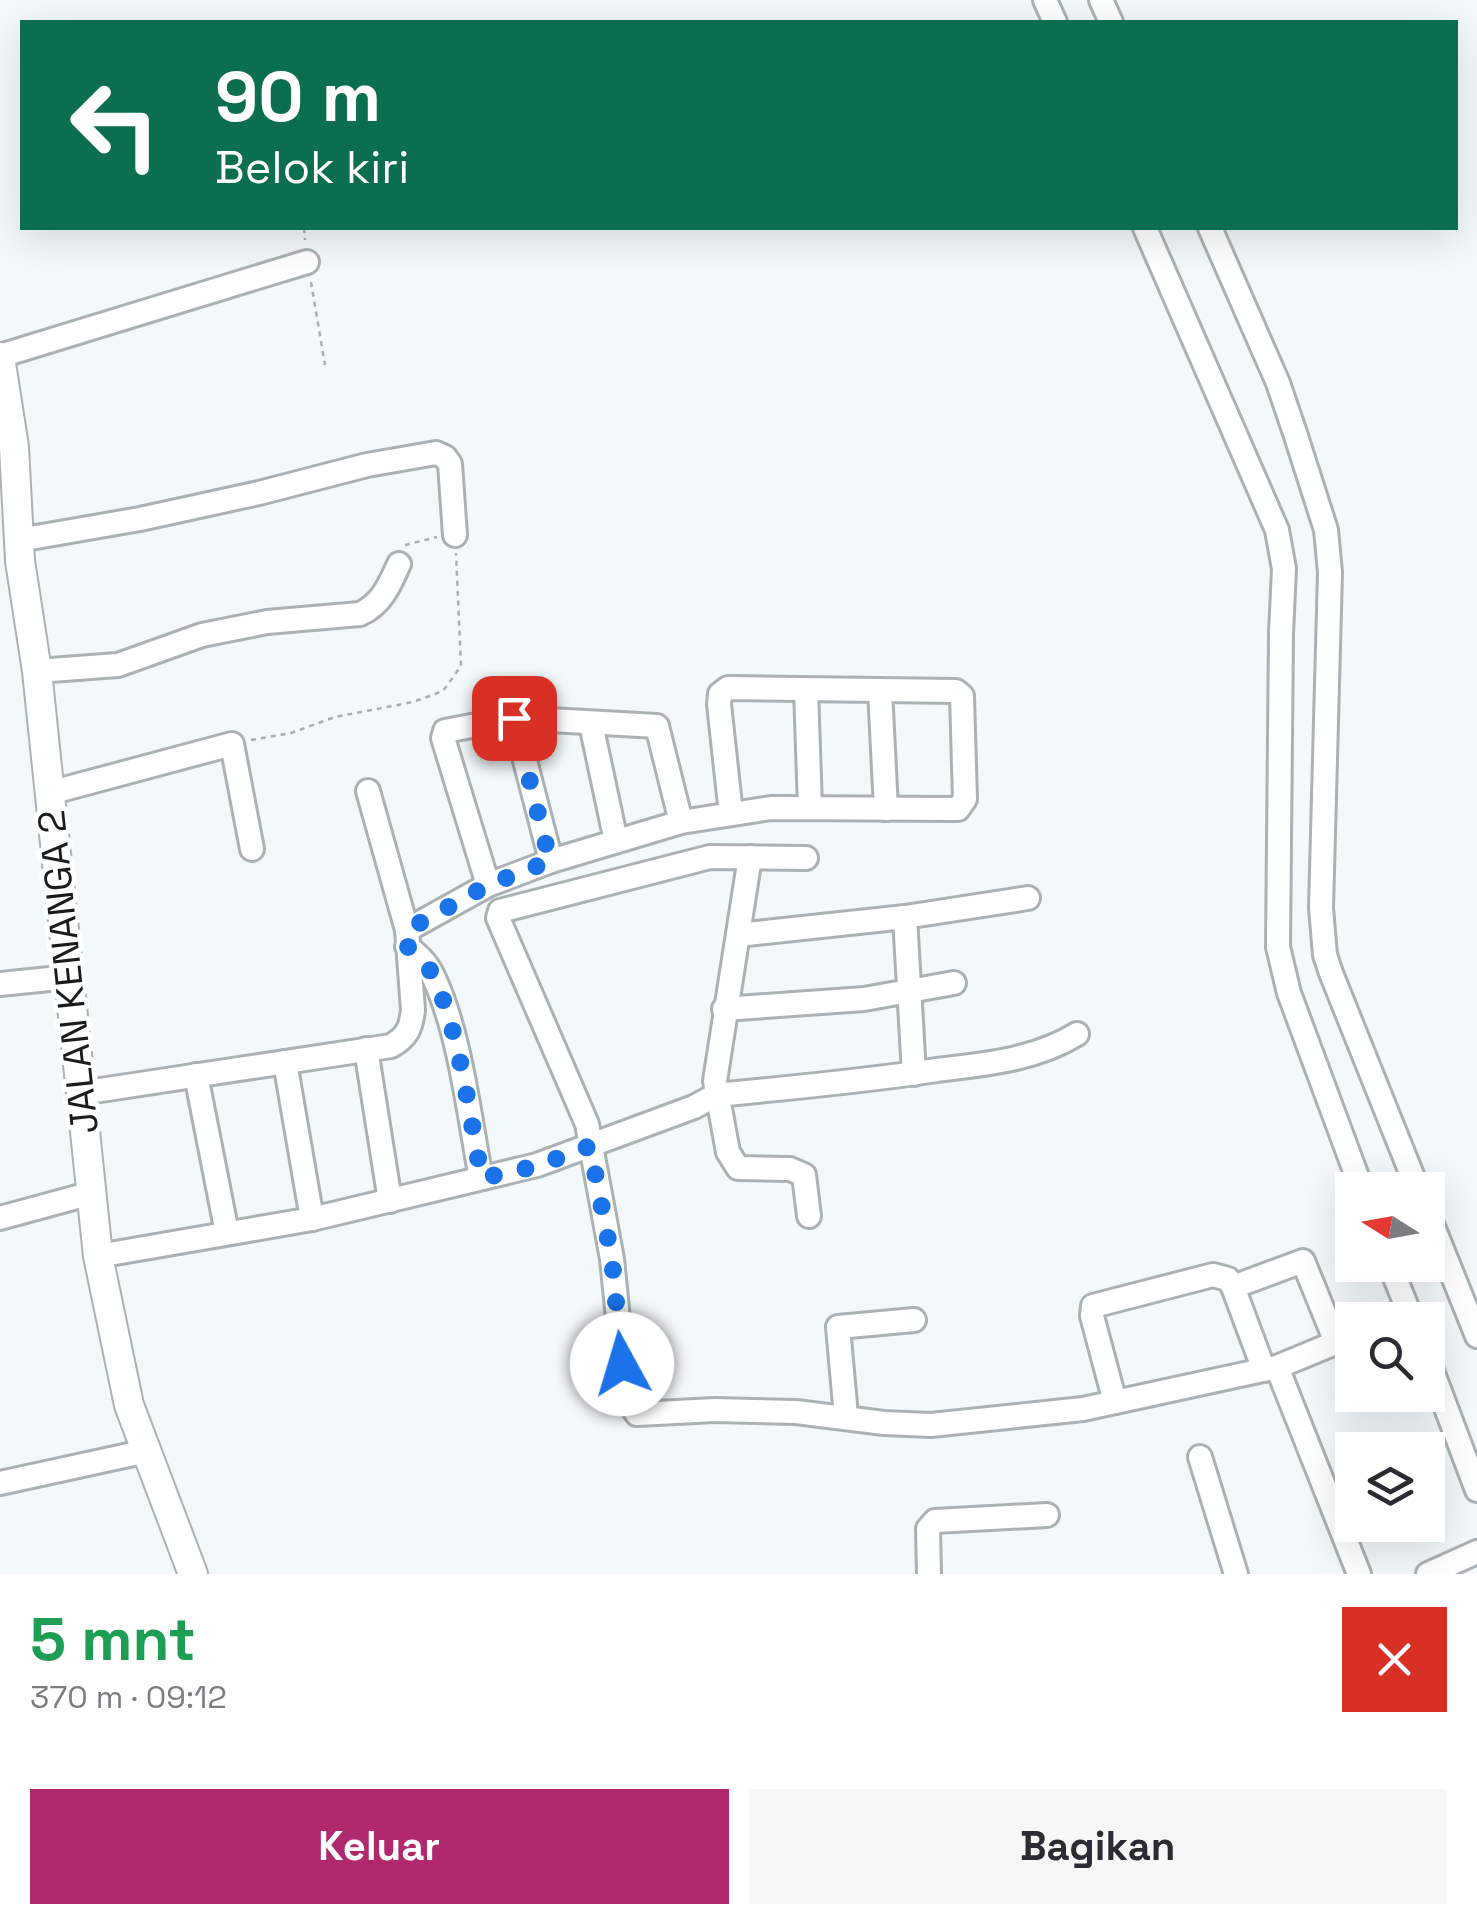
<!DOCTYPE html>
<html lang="id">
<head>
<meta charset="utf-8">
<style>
  body { margin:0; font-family:"Space Grotesk",sans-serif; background:#f7f7f7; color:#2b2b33; height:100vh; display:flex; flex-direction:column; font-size:38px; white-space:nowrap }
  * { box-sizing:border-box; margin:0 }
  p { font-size:32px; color:#7c7c81 }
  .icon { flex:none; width:55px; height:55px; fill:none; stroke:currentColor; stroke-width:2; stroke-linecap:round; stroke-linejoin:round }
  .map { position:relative; height:1574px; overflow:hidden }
  .sheet { display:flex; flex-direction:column; background:#fff; flex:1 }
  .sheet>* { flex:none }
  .top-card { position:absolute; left:20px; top:20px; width:1438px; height:210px; border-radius:0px; box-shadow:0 10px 40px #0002; background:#0b6e4f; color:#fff; overflow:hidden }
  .needle { width:65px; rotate:281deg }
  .controls { position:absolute; left:1335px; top:1172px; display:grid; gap:20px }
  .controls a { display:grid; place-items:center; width:110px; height:110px; border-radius:0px; background:#fff; box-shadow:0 10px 40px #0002; font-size:50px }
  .pin { position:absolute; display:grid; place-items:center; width:85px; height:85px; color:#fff; margin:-42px; border-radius:20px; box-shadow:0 5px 15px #0006 }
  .me { position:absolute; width:110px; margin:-55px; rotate:354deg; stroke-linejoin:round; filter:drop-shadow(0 0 8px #0008) }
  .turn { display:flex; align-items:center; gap:35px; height:210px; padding:0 30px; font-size:45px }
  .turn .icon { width:130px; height:130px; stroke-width:2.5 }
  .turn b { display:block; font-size:70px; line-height:85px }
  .round { display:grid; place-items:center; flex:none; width:105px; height:105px; border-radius:0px; background:#f7f7f7 }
  .headline { display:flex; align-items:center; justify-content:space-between; height:170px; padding:0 30px }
  h1 { font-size:60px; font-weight:700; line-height:75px; color:#1e9e55 }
  .action { display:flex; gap:20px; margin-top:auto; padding:20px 30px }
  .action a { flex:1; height:115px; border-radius:0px; background:#b0296d; color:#fff; font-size:40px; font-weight:700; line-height:115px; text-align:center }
  .action a+a { background:#f7f7f7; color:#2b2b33 }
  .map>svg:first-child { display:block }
</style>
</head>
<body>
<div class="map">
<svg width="1477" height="1574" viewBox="0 0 1477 1574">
  <rect width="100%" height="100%" fill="#f3f8fa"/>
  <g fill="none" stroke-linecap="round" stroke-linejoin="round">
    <g stroke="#acb1b3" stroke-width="28">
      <g id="minor">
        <path d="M1045,0L1055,22"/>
        <path d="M1101,0L1111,22"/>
        <path d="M1145,228L1277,530L1284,569L1281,633L1278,947L1289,993L1362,1190"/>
        <path d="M1210,228L1278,383L1295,433L1326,530L1330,572L1321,908L1325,955L1331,973L1418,1190"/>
        <path d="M0,356L307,262"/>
        <path d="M19,540L140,519L259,493L367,465L436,453L445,457L450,464L455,535"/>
        <path d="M37,671L118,665L202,635L267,622L360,614C382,604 390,584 399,564"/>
        <path d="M806,689L810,808"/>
        <path d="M880,690L886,809"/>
        <path d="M514,718L551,861"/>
        <path d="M591,724L616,841"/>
        <path d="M368,791L407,930"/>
        <path d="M49,793L232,744L252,849"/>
        <path d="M681,822L771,808L958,809L965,799L962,696L956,691L728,688L720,694L719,704L731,814"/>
        <path d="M750,857L715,1081L728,1152L738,1168L790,1169L804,1175L809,1216"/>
        <path d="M806,858L710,857L500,911L498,918L587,1124L612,1259L626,1398L637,1414L715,1410L796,1412L884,1423L931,1425L1083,1409L1277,1367L1352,1336"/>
        <path d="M905,917L1028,898"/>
        <path d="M738,935L905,917L914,1074"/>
        <path d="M407,946C418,955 427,963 433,976C460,1032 469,1116 481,1178"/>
        <path d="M0,984L69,977"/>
        <path d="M724,1009L864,999L954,983"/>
        <path d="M366,1049L390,1201"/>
        <path d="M285,1062L312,1219"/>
        <path d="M196,1075L227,1233"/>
        <path d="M81,1093L391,1046C407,1037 411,1028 413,1010L407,930L488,885L551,861L681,822L657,726L514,718L445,731L443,738L488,885"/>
        <path d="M1428,1214L1477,1336"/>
        <path d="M0,1218L92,1193"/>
        <path d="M98,1256L312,1219L537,1165L694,1107L716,1095C790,1088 864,1081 937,1070C985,1064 1035,1060 1077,1034"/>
        <path d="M1390,1265L1412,1320"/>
        <path d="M1233,1287L1303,1261L1336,1342"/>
        <path d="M1428,1360L1477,1490"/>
        <path d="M1277,1367L1359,1574"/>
        <path d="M1115,1402L1092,1316L1093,1306L1213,1275L1228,1279L1233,1287L1264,1370"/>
        <path d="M846,1416L838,1327L914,1320"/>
        <path d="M1200,1457L1236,1574"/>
        <path d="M0,1483L147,1451"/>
        <path d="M929,1574L928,1529L935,1521L1047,1515"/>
        <path d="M1428,1574L1477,1552"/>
      </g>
    </g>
    <g stroke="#acb1b3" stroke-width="32">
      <path id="major" d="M0,357L14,447L20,561L37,671L98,1256L129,1405L193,1574"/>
    </g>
    <g stroke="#aaaeb0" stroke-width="2.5" stroke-dasharray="5 5" stroke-linecap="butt">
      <path d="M304,228L305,240"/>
      <path d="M311,282L325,365"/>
      <path d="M405,545L437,537"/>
      <path d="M251,740L291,733L335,717L413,702L443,691L461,666L456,553"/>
    </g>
    <use href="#minor" stroke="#fff" stroke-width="22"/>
    <use href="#major" stroke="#fff" stroke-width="28"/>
  </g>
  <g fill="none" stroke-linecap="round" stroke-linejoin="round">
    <path stroke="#1a73e8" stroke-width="18" stroke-dasharray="0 32.4" d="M514,718L550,861L488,885L407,930V946C418,955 427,963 433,976C460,1031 469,1116 482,1178L537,1166L590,1146L612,1260L622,1364"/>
  </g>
  <g text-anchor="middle" stroke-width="10" stroke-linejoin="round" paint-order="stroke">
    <g font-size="38" fill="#1a1b1c" stroke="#fff">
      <text transform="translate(68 972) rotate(-96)" y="13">JALAN KENANGA 2</text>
    </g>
  </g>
</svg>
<div class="controls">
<a><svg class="needle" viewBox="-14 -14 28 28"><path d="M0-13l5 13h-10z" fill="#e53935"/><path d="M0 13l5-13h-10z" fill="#7c7c81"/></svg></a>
<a><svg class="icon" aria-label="search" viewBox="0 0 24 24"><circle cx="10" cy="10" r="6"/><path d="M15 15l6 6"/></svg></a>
<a><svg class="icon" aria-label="layers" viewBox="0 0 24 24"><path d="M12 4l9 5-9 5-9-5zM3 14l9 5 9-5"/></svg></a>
</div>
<div class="pin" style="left:514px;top:718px;background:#d93025"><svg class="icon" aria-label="arrive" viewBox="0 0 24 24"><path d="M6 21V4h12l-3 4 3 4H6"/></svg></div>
<svg class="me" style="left:622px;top:1364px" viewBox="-20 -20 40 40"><circle r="19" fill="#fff"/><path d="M0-13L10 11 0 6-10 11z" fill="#1a73e8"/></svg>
<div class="top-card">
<div class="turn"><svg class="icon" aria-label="left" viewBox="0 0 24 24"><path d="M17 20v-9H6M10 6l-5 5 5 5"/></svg><div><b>90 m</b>Belok kiri</div></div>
</div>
</div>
<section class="sheet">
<div class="headline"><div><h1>5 mnt</h1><p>370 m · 09:12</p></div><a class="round" style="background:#d93025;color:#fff"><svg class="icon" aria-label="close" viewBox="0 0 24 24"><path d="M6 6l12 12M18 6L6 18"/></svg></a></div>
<div class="action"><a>Keluar</a><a>Bagikan</a></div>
</section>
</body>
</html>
